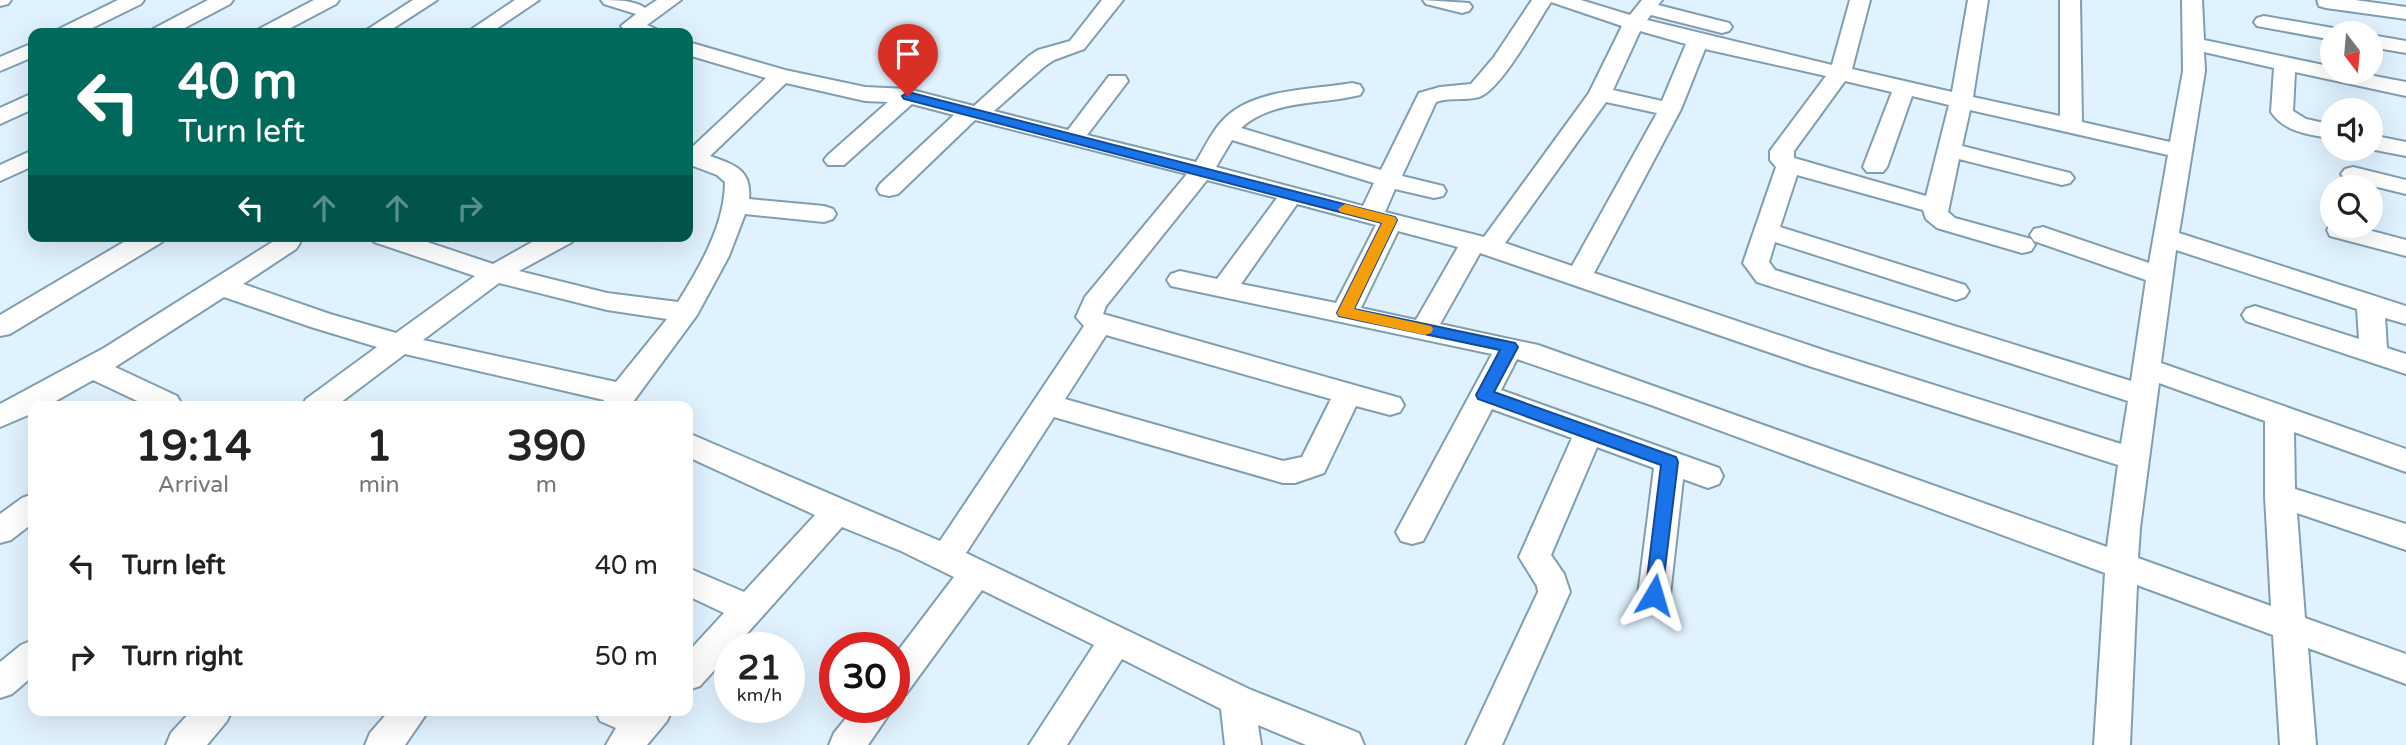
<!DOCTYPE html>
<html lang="en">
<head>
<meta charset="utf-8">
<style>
  body { margin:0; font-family:"Varela Round",sans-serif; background:#f2f2f2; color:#222; height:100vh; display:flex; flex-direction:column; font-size:26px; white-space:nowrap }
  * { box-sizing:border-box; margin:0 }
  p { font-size:23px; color:#767676 }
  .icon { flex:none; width:38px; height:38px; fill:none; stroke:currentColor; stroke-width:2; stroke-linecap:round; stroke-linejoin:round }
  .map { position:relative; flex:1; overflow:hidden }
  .side { position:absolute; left:28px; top:401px; width:665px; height:315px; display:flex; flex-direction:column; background:#fff; border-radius:14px; box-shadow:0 7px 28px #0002 }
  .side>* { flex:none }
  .guide { position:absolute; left:28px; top:28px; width:665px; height:214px; border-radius:14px; box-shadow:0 7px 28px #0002; background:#00695c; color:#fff; overflow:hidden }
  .needle { width:46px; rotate:164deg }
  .controls { position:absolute; left:2320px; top:21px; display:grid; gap:14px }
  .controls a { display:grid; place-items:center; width:63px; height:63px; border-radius:50%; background:#fff; box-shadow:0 7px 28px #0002; font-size:35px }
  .speed { position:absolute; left:714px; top:632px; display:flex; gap:14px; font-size:35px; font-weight:700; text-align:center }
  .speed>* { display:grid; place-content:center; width:91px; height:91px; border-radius:50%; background:#fff; box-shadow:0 7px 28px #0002; line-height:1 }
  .speed small { font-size:18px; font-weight:400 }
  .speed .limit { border:10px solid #d22; background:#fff; color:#111 }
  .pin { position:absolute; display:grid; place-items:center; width:60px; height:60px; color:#fff; margin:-72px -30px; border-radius:50% 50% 50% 0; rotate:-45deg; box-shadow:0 0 7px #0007 }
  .pin .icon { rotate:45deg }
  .me { position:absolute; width:77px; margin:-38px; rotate:7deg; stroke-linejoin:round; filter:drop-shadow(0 0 5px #0008) }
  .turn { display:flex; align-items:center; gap:24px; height:147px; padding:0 35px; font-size:32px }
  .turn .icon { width:91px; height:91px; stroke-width:2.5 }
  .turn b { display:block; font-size:49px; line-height:60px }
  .lanes { display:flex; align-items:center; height:66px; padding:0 35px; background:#0003; justify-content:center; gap:35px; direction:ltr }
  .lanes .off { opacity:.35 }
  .eta { display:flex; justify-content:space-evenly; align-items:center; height:119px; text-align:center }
  .eta b { font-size:42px; font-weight:700; line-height:49px }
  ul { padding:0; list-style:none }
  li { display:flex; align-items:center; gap:21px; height:91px; padding:0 35px }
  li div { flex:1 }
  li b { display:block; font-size:26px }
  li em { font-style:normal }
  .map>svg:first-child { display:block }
</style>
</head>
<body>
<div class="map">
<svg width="2406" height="745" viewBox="0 0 2406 745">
  <rect width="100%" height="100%" fill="#e0f2fe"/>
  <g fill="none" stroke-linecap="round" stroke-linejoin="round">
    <g stroke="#809eb0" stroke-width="4">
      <g id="street">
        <path d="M0,0H11L8,4L0,6Z"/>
        <path d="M118,0H144L141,4L82,33H56L59,29Z"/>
        <path d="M208,0H233L230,4L175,33H150L153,29Z"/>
        <path d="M314,0H339L336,4L281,33H256L259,29Z"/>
        <path d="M413,0H437L386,33H362Z"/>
        <path d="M515,0H539L490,33H466Z"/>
        <path d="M601,0C616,0 634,0 645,8L657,0H681L647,25L656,29L659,33C646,33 629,37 621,26L636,14L604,4Z"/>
        <path d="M1102,0H1123L1084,49L1054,60L1045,66L994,111L1068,130L1109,76H1125L1128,81L1087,135L1196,162C1205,147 1213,129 1226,117C1257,88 1313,90 1352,83L1360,85L1363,90L1360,95C1320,105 1273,99 1241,128L1381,170L1419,93L1440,87L1471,84L1494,57L1532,0H1581L1630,15L1642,0H1662L1658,5L1729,23L1732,27L1729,31L1722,33L1651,15L1647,20L1832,65L1850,0H1870L1852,69L1952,92L1968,0H1988L1973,97L2060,116V0H2080L2082,122L2170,142L2183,71L2182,0H2202L2204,40L2333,67V72L2371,71L2374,76L2406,82V96L2295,72L2293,111L2306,119L2333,125V139C2310,134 2285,133 2271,112L2274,68L2204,52L2205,71L2179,233L2406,306V324L2385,318L2387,348L2406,354V374L2246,321L2242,315L2246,309L2255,306L2359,339L2357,309L2176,250L2161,363L2406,449V472L2294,432L2295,489L2406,524V550L2297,513L2305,618L2406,654V684L2308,648L2316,745H2280L2273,635L2137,585L2130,745H2094L2105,573L1651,405L1517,359L1501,390L1719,468L1723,476L1719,484L1708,488L1683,479L1670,595L1666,605L1654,609L1642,605L1638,595L1654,468L1597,447L1551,555L1564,574L1570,592L1502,745H1466L1538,592L1537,586L1519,557L1572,438L1492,409L1423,541L1412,544L1401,541L1396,532L1492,354L1171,286L1167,280L1171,274L1180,271L1217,279L1277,198L1207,180L1106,306L1103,314L1400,398L1404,405L1400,412L1390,415L1356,406L1324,473L1295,483H1283L1054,417L966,553L1249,689L1359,733L1364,745H1306L1258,725L1261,745H1225L1221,709L1122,659L1067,745H1029L1094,645L982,590L906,694L894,698V656L954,577L901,551L842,527L734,648H730V653L700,686L688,690V652L724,613L688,596V568L744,592L815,515L688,457V433L940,541L1084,326L1076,317L1085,297L1187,174L975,120L898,194L889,196L880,194L877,189L880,184L954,115L912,104L844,165H828L824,160L828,155L888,102L865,101L786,83L710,156C734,165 752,169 749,199L824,206L833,209L836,214L833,219L824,222L745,214L729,256L697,315L630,406H601L604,400L405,354L336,406H302L306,399L377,347L311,327L224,297L115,367L177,396L181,403L180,406H148L93,380L47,406H33V413L0,427V404L104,348L282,236L296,237L300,243L296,249L243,284L330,314L396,333L475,276L374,242L371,236H409L493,264L543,236H575L572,242L519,271L607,293L678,302C700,267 725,224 725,182L717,175L688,164V151L766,78L688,55V42L785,70L865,87L908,89L974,106L1029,56L1038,50L1070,41ZM1551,2L1622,26L1589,93L1484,237L1385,212L1395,189L1434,198L1443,196L1446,191L1443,186L1402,176L1436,102C1450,97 1465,101 1479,97C1501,90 1537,23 1551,2ZM1640,31L1686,44L1662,101L1613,90ZM1705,49L1826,76L1770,151V160L1776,167L1743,263L1757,282L2128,401L2121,444L1829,352L1594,273L1681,109ZM1845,81L1892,92L1863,167L1867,172H1883L1887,167L1912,96L1949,105L1926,196L1794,158V151ZM1606,102L1657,113L1572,266L1505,243ZM1970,110L2168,155L2149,263L2043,227L2034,229L2030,235L2034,241L2146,280L2131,381L1775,270L1769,262L1775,242L1956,300L1965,297L1969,291L1965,285L1780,227L1797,175L1923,210L1926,219L1937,228L2022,253L2031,251L2035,245L2031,239L1955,218L1948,212L1959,159L2062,185L2070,183L2074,178L2070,173L1962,146ZM1232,140L1374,183L1363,206L1216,167ZM1297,204L1376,225L1336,303L1241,284ZM1398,231L1458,247L1416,320L1361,308ZM1480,253L1809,366L2118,465L2107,547L1538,345L1440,324ZM499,283L607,310L667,319L616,382L423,340ZM1106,335L1331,399L1302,457L1283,461L1065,399ZM2159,383L2265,421V496L2271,606L2138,558L2140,528Z"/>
        <path d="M1423,0L1469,3L1472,7L1469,11L1462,13L1426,4Z"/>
        <path d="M2317,0H2355L2406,7V19L2326,8L2319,6Z"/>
        <path d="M2264,16L2333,28L2343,33H2333V40L2257,26L2254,22L2257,18Z"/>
        <path d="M2371,35L2406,41V53L2371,47Z"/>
        <path d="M33,43V57L0,71V57Z"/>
        <path d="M33,93V109L0,124V108Z"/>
        <path d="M2371,135L2406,142V156L2370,149Z"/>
        <path d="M33,150V166L0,181V165Z"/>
        <path d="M2353,167L2406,180V194L2345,179L2341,174L2345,169Z"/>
        <path d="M2333,220V226H2353L2406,240V256L2330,236L2327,230Z"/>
        <path d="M134,236H165L162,242L10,334L0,336V315Z"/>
        <path d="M33,494V523L11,540L0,543V514L22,498Z"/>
        <path d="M33,640V676L12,694L0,698V662L21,645Z"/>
        <path d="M855,707H894L868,745H829L834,733Z"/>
        <path d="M192,710H232L227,721L207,745H166L171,733Z"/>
        <path d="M390,710H429L405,745H365L370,733Z"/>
        <path d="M595,710H672L667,721L647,745H606L616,728L600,721Z"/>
      </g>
    </g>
    <use href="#street" fill="#fff" fill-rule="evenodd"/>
  </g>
  <path fill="#1a73e8" stroke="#114b97" stroke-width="2" d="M908,92L1395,217L1397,220L1354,309L1515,343L1518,347L1494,392L1676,457L1678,462L1661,601L1654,603L1648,601L1645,595L1661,465L1478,399L1476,395L1500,350L1339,316L1337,313L1382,223L904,99L902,96Z"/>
  <path fill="#f59e0b" d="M1345,204L1395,217L1397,220L1354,309L1431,326L1433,329L1431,333L1425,335L1339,316L1337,313L1382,223L1340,212L1338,209Z"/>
</svg>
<div class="controls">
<a><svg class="needle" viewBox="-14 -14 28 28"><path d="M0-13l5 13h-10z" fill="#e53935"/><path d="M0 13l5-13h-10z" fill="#767676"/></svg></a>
<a><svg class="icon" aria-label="sound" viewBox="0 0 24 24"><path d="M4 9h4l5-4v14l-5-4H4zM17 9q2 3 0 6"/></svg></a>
<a><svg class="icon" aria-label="search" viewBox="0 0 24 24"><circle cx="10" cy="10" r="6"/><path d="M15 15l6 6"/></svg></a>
</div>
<div class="speed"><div>21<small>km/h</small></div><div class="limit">30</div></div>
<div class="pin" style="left:908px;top:96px;background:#d93025"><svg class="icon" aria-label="arrive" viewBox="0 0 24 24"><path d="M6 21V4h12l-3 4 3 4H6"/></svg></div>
<svg class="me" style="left:1654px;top:595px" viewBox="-20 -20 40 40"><path d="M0-17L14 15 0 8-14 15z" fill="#1a73e8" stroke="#fff" stroke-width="4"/></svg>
<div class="guide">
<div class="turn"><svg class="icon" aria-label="left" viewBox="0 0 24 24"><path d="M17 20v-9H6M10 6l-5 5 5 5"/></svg><div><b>40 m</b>Turn left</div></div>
<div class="lanes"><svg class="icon" aria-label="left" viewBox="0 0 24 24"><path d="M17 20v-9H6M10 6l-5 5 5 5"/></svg><svg class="icon off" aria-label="ahead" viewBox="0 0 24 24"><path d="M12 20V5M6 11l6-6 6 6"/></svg><svg class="icon off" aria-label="ahead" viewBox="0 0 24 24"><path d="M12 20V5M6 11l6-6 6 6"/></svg><svg class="icon off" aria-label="right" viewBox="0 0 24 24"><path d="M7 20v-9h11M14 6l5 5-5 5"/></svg></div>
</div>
<section class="side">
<div class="eta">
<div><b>19:14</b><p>Arrival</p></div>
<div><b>1</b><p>min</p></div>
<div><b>390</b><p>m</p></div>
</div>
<ul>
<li><svg class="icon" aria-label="left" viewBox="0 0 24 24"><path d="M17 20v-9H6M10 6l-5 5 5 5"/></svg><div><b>Turn left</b></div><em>40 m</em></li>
<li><svg class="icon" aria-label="right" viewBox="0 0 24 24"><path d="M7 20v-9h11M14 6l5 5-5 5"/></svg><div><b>Turn right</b></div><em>50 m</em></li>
</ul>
</section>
</div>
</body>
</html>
